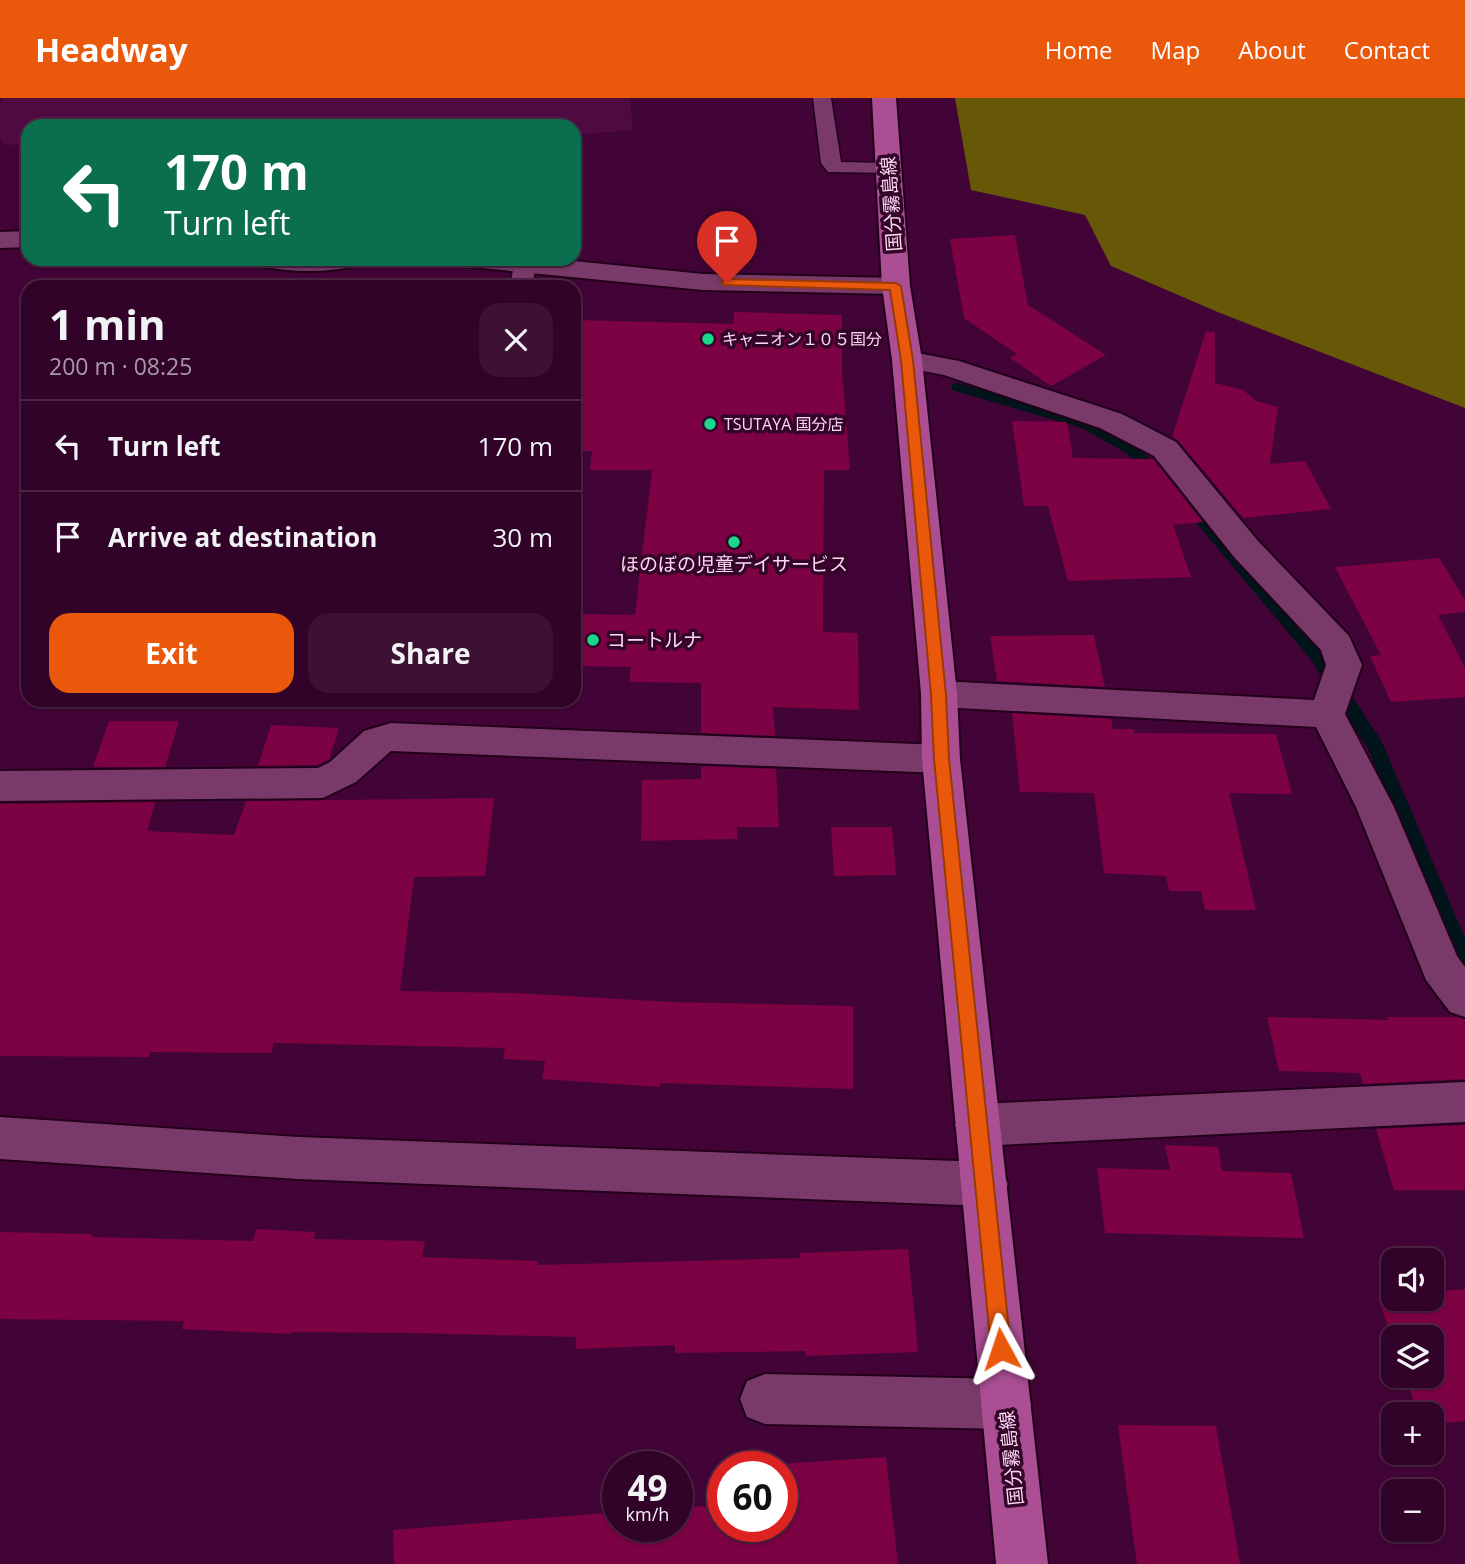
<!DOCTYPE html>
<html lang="en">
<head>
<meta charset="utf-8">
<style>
  body { margin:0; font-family:"Open Sans","Noto Sans JP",sans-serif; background:#3d1134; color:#f1f3f6; height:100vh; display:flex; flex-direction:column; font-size:26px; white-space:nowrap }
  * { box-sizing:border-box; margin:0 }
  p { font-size:23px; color:#a898a8 }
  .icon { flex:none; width:38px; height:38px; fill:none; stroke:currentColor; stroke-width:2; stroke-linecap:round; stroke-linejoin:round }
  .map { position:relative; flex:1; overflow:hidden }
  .panel { position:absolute; left:21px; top:182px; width:560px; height:427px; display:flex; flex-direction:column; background:#320328; border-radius:21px; box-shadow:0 2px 5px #0004,0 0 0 2px #4d2545 }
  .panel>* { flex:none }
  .top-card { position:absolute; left:21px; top:21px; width:560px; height:147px; border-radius:21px; box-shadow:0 2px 5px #0004,0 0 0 2px #4d2545; background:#0b6e4f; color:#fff; overflow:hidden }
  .fabs { position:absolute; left:1381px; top:1150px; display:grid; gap:14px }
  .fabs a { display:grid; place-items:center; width:63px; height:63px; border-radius:14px; background:#320328; box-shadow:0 2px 5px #0004,0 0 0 2px #4d2545; font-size:35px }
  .speed { position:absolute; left:602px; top:1353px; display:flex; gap:14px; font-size:35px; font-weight:700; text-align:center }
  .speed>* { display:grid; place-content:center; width:91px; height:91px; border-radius:50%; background:#320328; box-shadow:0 2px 5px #0004,0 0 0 2px #4d2545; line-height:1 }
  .speed small { font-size:18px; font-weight:400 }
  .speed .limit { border:10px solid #d22; background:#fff; color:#111 }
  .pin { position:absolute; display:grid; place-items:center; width:60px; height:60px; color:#fff; margin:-72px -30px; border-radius:50% 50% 50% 0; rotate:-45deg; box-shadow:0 0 7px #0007 }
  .pin .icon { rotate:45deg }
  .me { position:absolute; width:77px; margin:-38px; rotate:355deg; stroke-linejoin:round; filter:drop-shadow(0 0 5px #0008) }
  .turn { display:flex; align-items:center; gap:24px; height:147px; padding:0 28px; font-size:32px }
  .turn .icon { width:91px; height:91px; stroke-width:2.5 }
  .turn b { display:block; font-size:49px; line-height:60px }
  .round { display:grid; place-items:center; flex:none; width:74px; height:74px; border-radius:21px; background:#3d1134 }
  .headline { display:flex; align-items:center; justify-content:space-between; height:119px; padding:0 28px }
  h1 { font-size:42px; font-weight:700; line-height:52px }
  .action { display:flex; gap:14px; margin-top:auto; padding:14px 28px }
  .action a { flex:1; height:80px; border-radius:21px; background:#ea580c; color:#fff; font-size:28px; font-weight:700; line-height:80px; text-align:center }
  .action a+a { background:#3d1134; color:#f1f3f6 }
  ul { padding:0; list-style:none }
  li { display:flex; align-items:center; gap:21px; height:91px; padding:0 28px; border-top:2px solid #4d2545 }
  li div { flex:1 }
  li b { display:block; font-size:26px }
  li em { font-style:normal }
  header { display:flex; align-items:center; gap:42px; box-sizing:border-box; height:98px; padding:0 35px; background:#ea580c; color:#fff }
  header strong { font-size:33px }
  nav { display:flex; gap:38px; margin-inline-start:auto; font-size:24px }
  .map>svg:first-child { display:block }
</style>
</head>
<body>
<header>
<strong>Headway</strong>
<nav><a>Home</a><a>Map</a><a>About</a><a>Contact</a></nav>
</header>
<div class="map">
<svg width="1465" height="1466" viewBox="0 0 1465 1466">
  <rect width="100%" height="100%" fill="#420436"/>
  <path fill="#500a42" d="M4,0H630L633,32L574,37V28H28V48L4,46L0,41V8Z"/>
  <path fill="#675807" d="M955,0H1465V310L1220,215L1111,168L1085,117L971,92Z"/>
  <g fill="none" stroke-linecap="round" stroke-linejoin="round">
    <g fill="#001419" fill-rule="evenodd">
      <path d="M957,285C1019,301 1124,322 1163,375L1156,380L1151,378L1126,355L1082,330L952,292V286Z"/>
      <path d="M1189,402L1194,404L1324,555L1382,644L1465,840V870L1458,868L1456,862L1368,651L1312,563L1184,410L1182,407Z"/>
    </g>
  </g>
  <g fill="#7c0243">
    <path d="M1015,137L1028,207L1106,257L1051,288L1010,260L1017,256L964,220L950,141Z"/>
    <path d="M734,214L842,217V271L850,372H824L823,534L858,535L859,612L773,609L775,638L701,635V585L629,584L631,569L574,568V516L635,517L652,372H590L592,353H574V222L734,226Z"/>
    <path d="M1206,233L1215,234V285L1243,292L1256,303L1278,309L1270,366L1305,363L1331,411L1243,420L1178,342L1172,339Z"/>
    <path d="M1012,323L1067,324L1073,360L1153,361L1203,424L1173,427L1191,479L1068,483L1048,408H1024Z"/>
    <path d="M1439,460L1465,502V514L1438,517L1465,570V599L1391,604L1370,558L1381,557L1335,469Z"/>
    <path d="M1094,537L1105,589L997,583L990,538Z"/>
    <path d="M1012,615L1111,621L1113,631H1134V635L1276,636L1292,696L1229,695L1256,812H1205L1201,793H1169L1166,778L1104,775L1094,695L1020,694Z"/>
    <path d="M109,623H179L165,669H93Z"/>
    <path d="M271,627L339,630L329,662L317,667L258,668Z"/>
    <path d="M701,668L776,671L779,729H737V741L641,743L642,682L701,681Z"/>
    <path d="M494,700L485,778L414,779L400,893L516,895L671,904L853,908V991L660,985V989L542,981L545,963L503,961L505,950L274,945L271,955L150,954L149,959L0,958V706L155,704L147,733L234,737L246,703Z"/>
    <path d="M831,729H892L896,777L834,778Z"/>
    <path d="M1267,919L1389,922L1387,919H1457L1465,921V981L1363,986L1360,975L1279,973Z"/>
    <path d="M1465,1027V1092H1394L1376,1031Z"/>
    <path d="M1165,1047L1218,1049L1222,1073L1291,1075L1304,1140L1105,1135L1097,1070L1170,1072Z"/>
    <path d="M256,1131L315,1134L314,1141L425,1143L422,1159L538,1163V1167L800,1160V1155L908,1151L918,1254L806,1258L805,1253L675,1255V1247L576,1251V1239L411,1235L291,1234V1236L182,1231L184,1223L0,1221V1134L92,1136V1139L253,1143Z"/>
    <path d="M1465,1191V1323L1432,1326V1316H1418L1405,1278H1432V1239H1393V1243L1378,1200H1432V1194Z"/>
    <path d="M1118,1327L1216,1328L1240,1466H1137Z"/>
    <path d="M886,1359L898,1466H394L393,1432L607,1415V1410H618V1428H677V1409L723,1408V1428H782V1368L780,1366Z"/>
  </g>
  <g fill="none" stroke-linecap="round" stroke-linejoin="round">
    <g stroke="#22001a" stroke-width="3">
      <g id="lane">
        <path d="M813,0H831L841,64L888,65L898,71L895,75L828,74L821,65Z"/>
        <path d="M520,161L532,162L536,166L532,189H510L514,166Z"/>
      </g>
    </g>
    <g stroke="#22001a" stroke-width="4">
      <g id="street">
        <path d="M28,133V149L0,150V134Z"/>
        <path d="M253,161H364L360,167C328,175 289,175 257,167Z"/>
        <path d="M457,161H554L703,176L896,180L906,182L910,188L906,194L896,196L703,192L471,169L461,167Z"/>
        <path d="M907,253L959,263L1122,316L1176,344L1258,443L1349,538L1362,567L1345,616L1394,709L1457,858L1465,869V919L1450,914L1426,882L1356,709L1316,629L939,609L926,606L921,596L926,586L939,583L1314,602L1326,567L1321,552L1234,459L1154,358L1100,330L944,277L897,268L892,262L897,256Z"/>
        <path d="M391,625L941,647L954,651L960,661L954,671L941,675L391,653L356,684L323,700L0,703V673L318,670L330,664L364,633Z"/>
        <path d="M1465,984V1024L977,1048L961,1042L955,1027L961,1012L977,1006Z"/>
        <path d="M0,1019L298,1039L985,1064L1001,1071L1008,1086L1001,1101L985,1108L298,1081L0,1061Z"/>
        <path d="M765,1276L1006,1281L1024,1288L1031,1306L1024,1324L1006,1331L765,1326L747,1319L740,1301L747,1283Z"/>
      </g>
    </g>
    <g stroke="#22001a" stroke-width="4">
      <path id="primary" d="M872,0H896L910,188L922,262L957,596L960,661L1048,1466H996L922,661L921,596L892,262L882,188Z"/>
    </g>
    <use href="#lane" fill="#793a69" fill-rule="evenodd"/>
    <use href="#street" fill="#793a69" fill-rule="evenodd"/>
    <use href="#primary" fill="#ab4e94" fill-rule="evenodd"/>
  </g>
  <path fill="#ea580c" stroke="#983908" stroke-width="2" d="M727,181L896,185L901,188L913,262L946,597L949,661L1011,1251L1008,1258L1001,1261L994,1258L991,1251L934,661L931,597L901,262L890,192L723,187V182Z"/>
  <g fill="#18d989" stroke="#320529" stroke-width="2.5">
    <circle cx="708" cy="241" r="7"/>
    <circle cx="710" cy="326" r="7"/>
    <circle cx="734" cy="444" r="7"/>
    <circle cx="593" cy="542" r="7"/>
  </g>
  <g text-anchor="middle" stroke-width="7" stroke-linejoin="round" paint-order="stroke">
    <g font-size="16" fill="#fed8f2" stroke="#320529" text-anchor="start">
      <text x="722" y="247">キャニオン１０５国分</text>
      <text x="724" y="332">TSUTAYA 国分店</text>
    </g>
    <g font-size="19" fill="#fed8f2" stroke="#320529">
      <text transform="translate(891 106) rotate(-94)" y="7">国分霧島線</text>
      <text transform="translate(1011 1360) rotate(-96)" y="7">国分霧島線</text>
    </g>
    <g font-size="19" fill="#fed8f2" stroke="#320529">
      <text x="734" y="473">ほのぼの児童デイサービス</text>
      <text x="607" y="549" text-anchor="start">コートルナ</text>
    </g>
  </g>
</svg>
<div class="fabs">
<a><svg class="icon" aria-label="sound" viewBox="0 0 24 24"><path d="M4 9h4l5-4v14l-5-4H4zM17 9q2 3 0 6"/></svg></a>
<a><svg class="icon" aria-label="layers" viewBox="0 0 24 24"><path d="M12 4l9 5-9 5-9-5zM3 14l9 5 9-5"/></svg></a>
<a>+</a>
<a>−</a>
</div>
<div class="speed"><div>49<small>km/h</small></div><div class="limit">60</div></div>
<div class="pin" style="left:727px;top:185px;background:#d93025"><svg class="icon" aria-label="arrive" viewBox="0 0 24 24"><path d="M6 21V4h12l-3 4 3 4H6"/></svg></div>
<svg class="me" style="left:1001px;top:1251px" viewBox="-20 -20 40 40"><path d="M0-17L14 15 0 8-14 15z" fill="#ea580c" stroke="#fff" stroke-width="4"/></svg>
<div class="top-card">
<div class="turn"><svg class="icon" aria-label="left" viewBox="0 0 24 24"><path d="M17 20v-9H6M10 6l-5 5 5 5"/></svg><div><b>170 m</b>Turn left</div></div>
</div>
<section class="panel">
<div class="headline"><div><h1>1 min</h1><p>200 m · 08:25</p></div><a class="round"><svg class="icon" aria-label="close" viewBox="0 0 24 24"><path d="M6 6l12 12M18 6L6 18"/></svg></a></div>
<ul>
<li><svg class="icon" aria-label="left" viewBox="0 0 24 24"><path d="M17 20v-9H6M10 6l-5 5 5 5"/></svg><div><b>Turn left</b></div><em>170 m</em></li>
<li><svg class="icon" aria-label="arrive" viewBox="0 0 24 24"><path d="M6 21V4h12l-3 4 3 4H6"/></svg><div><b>Arrive at destination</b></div><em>30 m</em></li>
</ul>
<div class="action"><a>Exit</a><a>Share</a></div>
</section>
</div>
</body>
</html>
